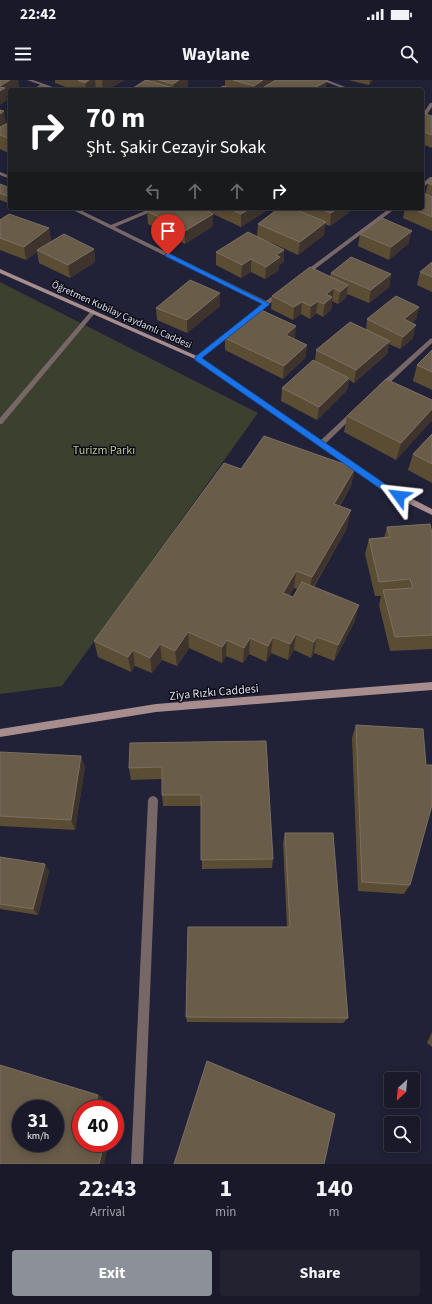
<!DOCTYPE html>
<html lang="en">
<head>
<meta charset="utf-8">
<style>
  body { margin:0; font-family:"Source Sans 3",sans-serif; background:#222231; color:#f1f3f6; height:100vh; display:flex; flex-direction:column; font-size:15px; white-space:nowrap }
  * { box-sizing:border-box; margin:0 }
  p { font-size:13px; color:#9fa0a8 }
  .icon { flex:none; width:22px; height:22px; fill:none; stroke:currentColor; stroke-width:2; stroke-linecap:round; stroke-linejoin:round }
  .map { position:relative; height:1084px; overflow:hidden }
  .drawer { display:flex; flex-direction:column; background:#191929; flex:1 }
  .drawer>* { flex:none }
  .hud { position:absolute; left:8px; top:8px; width:416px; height:122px; border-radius:4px; box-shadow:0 2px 10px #0003,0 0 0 1px #373846; background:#202124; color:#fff; overflow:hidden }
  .needle { width:26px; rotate:206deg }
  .buttons { position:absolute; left:384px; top:992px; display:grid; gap:8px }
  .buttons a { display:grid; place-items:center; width:36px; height:36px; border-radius:4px; background:#191929; box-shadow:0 2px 10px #0003,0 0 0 1px #373846; font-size:20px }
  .speed { position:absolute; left:12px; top:1020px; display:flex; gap:8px; font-size:20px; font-weight:700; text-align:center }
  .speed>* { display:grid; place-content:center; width:52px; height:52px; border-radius:50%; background:#191929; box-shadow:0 2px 10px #0003,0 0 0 1px #373846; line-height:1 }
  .speed small { font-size:10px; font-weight:400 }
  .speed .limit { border:6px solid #d22; background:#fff; color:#111 }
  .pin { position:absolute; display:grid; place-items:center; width:34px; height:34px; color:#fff; margin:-41px -17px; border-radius:50% 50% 50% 0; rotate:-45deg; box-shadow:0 0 4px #0007 }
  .pin .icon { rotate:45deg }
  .me { position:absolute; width:44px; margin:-22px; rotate:300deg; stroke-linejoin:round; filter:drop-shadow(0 0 3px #0008) }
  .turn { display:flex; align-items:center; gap:14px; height:84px; padding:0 12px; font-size:18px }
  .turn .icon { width:52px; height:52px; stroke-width:2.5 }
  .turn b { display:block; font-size:28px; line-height:34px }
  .lanes { display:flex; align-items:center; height:38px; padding:0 12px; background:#0003; justify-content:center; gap:20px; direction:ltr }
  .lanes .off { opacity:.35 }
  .eta { display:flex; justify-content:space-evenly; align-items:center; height:68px; text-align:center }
  .eta b { font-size:24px; font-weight:700; line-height:28px }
  .action { display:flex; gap:8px; margin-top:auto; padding:8px 12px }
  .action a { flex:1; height:46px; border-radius:4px; background:#8c9099; color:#fff; font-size:16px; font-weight:700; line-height:46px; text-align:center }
  .action a+a { background:#222231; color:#f1f3f6 }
  .status { display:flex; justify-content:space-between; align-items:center; height:28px; padding:0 20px; background:#191929; direction:ltr }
  .status svg { height:11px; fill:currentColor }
  header { display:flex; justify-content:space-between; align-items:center; height:52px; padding:0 12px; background:#191929; font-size:18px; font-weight:700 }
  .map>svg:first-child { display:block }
</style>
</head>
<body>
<div class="status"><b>22:42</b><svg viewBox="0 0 49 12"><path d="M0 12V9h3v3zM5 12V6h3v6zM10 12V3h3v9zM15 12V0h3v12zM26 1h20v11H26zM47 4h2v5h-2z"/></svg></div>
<header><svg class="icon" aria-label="menu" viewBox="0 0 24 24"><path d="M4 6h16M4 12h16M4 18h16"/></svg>Waylane<svg class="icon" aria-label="search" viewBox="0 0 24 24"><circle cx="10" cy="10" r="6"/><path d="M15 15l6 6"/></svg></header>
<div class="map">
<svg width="432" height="1084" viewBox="0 0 432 1084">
  <rect width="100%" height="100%" fill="#212137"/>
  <path fill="#3c402f" d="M0,202L258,333L62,606L0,614Z"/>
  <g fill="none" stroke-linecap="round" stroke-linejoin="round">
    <g fill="#786767" fill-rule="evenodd">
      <path d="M93,230L96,232L95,233L2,344H0V338L91,231Z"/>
      <path d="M432,258V263L383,309H379V305L430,259Z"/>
      <path d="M352,331H354L357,333L323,366H319V362Z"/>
    </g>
    <g fill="#786767" fill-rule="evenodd">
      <path d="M27,0H33L61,10H55Z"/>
      <path d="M145,0H150L134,10H129Z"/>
      <path d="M321,0H327L353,10H347Z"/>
      <path d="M430,23H432V27L426,36H422V35Z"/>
      <path d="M0,92L10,96V99L0,95Z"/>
      <path d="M430,97H432V100L422,108V104Z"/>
      <path d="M69,128H76L111,145L152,128H160L115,147L266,221L278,212L283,213L199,279H195V277L262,224Z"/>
      <path d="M390,128H396L307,195H303V193Z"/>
      <path d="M153,716L156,717L158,720L143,1084H131L148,720L150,717Z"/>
    </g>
    <g fill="#a78d8e" fill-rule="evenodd">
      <path d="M0,189L199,277L391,408L432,429V435L385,412L195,279L0,193Z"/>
      <path d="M432,602V610L156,632L0,657V649L156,624Z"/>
    </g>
  </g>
  <g fill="#5b4c34" fill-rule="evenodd">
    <path d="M55,0H124L107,10H99L96,9L94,10H74L55,3Z"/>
    <path d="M145,0H188V6L182,10H131Z"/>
    <path d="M225,0H325L326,10H214L225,7Z"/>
    <path d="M348,0H373L369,5Z"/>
    <path d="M422,33L432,36V68L422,64Z"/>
    <path d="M10,42V74L0,69V47Z"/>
    <path d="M432,100V151L403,138L405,128H422L428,103Z"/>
    <path d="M0,104L10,108V124L0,120Z"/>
    <path d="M153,128H269V129L241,147L213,134V146L185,164L148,144L147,131Z"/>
    <path d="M279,128H355L330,146L325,144L324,155L298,175L268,161L284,170V182L279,185V190L265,199L251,192L241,198L216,185V172L257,156L258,144Z"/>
    <path d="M0,140L49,148L51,161L45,165L94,169L95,182L70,198L39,183L37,172L26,180L0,170Z"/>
    <path d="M360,154L409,163L389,180L358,166Z"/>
    <path d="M432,182V212L417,205L420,192Z"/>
    <path d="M331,193L391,194L389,207L369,223L347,214L346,218L338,224L332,221L331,230L323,237L316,233L310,239L301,234L293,240L271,229L272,216L330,196Z"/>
    <path d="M220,213V226L187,253L157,240L156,228Z"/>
    <path d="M419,227L416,239L412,243L413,258L400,269L389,264L387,274L354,303L349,300L347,310L317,340L281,321L282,308L315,281L316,270L366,250L367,239Z"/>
    <path d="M225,258L295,259L307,265L305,278L283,299L225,270Z"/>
    <path d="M432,270V310L413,301L417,285Z"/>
    <path d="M432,320V340L396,380L344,352L347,336Z"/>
    <path d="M432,354V403L408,390L413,374Z"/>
    <path d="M355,388L351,406L340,426L347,448L314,507L355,541L334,581L314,573L311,578L294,570L288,580L271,573L266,582L249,574L243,583L226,576L222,583L189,568L177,586L162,580L152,593L135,586L131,592L98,577L94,561L241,389ZM294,508L297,509L293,517L289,516Z"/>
    <path d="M387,447L432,453V569L390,571L379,525L381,516H375L365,474L369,459L384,458Z"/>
    <path d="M356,645L410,805L404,814L358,811L352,658Z"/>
    <path d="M266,661L273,779L272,788L202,789L201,726H163L162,715V699L131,700L129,688Z"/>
    <path d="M0,672L85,687L75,750L0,746Z"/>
    <path d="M285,753L348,938L343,943L187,942L186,937L287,847L283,763Z"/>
    <path d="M0,777L49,791L38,835L0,829Z"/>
    <path d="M432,952V967L427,963Z"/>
  </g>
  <g fill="#3e342d">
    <path d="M10,0H18L20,8L16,10H10V14L6,16L7,20L0,25V6Z"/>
    <path d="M89,0H95L96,9L94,10H86L85,3Z"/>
    <path d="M102,0H124L107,10H103Z"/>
    <path d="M179,0H188V6L182,10H174L173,4Z"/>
    <path d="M263,0H281L264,7V10H254V6Z"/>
    <path d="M370,0H373L369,5Z"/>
    <path d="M327,1L326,10H311Z"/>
    <path d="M4,31L6,43L0,47V34Z"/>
    <path d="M251,128H269V129L241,147V134Z"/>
    <path d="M339,128H355L330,146L331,133Z"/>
    <path d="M213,134V146L185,164V151Z"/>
    <path d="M326,142L324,155L298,175L300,162Z"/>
    <path d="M49,148L51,161L38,171L37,170V172L26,180L24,167Z"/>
    <path d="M412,151L409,163L389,180L391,167Z"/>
    <path d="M94,169L95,182L70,198L68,185Z"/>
    <path d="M284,170V182L279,185V190L265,199L266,187L276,175Z"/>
    <path d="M251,179V192L241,198L242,185Z"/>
    <path d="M391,194L389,207L369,223L371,210Z"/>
    <path d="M348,205L346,218L338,224L340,212Z"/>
    <path d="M334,208L331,230L323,237L326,214Z"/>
    <path d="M220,213V226L187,253V240Z"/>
    <path d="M318,221L316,233L310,239L311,226Z"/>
    <path d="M302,222L301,234L293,240L294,227Z"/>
    <path d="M419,227L416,239L401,252L404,239Z"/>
    <path d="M416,245L413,258L400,269L403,257Z"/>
    <path d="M296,246L295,259L285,268L286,255Z"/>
    <path d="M390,261L387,274L354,303L356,290Z"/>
    <path d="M307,265L305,278L283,299L284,286Z"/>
    <path d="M349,298L347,310L317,340L319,327Z"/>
    <path d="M432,329V340L396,380L401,363Z"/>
    <path d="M355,388L351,406L330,441L334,424Z"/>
    <path d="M351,430L347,448L309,514L312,497Z"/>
    <path d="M296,491L294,508L281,530L283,513Z"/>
    <path d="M359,525L355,541L334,581L338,565Z"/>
    <path d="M188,552L189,568L177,586L175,571Z"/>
    <path d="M296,554L294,570L288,580L290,564Z"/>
    <path d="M273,557L271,573L266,582L268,566Z"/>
    <path d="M317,557L314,573L311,578L314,562Z"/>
    <path d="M250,558L249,574L243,583L244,568Z"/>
    <path d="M227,560L226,576L222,583V567Z"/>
    <path d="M160,564L162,580L152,593L150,578Z"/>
    <path d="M133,570L135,586L131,592L128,577Z"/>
    <path d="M81,676L85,687L75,750L71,740Z"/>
    <path d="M45,784L49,791L38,835L33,829Z"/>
    <path d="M98,1015L103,1017L100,1029H94Z"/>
    <path d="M92,1063H96L108,1067L104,1084H99Z"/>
  </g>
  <g fill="#695c48" stroke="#7b7062" fill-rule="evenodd">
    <path d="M0,0H10L0,6Z"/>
    <path d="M78,0H89L85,3Z"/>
    <path d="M146,0L180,10H131Z"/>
    <path d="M159,0H179L173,4Z"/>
    <path d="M233,0H263L254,6Z"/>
    <path d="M276,0H325L327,1L311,10H273L264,7Z"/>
    <path d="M41,5L57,10H32Z"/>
    <path d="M224,6L235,10H214Z"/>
    <path d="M0,7L5,8L0,11Z"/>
    <path d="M0,30L4,31L0,34Z"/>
    <path d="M422,33L432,36V55L422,51Z"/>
    <path d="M10,42V59L0,55V47Z"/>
    <path d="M432,100V105L428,103Z"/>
    <path d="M0,104L10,108V117L0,113Z"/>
    <path d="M423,113L432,117V137L411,128H422V114Z"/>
    <path d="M153,128H201L213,134L185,151L147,131Z"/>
    <path d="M228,128H251L241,134Z"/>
    <path d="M279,128H292L326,142L300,162L258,144Z"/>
    <path d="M319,128H339L331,133Z"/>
    <path d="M9,134L49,148L24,167L0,158V140Z"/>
    <path d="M382,138L412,151L391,167L360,154Z"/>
    <path d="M248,152L284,170L276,175L280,177L266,187L251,179L242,185L216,172Z"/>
    <path d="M64,154L94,169L68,185L37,170Z"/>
    <path d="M351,177L391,194L371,210L331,193Z"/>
    <path d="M432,182V197L420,192Z"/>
    <path d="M310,187L348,205L340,212L334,208L326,214L332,217L324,224L318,221L311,226L302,222L294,227L272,216Z"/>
    <path d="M190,200L220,213L187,240L156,228Z"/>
    <path d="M396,216L419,227L404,239L416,245L403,257L367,239Z"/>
    <path d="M259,229L296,246L286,255L307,265L284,286L225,258Z"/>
    <path d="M350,242L390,261L356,290L316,270Z"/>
    <path d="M432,270V292L417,285Z"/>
    <path d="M313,280L349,298L319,327L282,308Z"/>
    <path d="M386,299L432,320V329L401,363L347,336Z"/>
    <path d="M432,354V384L413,374Z"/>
    <path d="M264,356L355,388L334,424L351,430L312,497L296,491L283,513L293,517L302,502L359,525L338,565L317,557L314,562L296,554L290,564L273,557L268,566L250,558L244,568L227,560L222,567L188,552L175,571L160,564L150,578L133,570L128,577L94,561L224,383L241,389Z"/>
    <path d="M430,444L432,453V555L395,557L383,510L413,508L410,499L379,502L369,459L390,457L387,447Z"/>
    <path d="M356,645L423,649L426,685H432V725L410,805L362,802Z"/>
    <path d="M266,661L273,779L201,780V715H162V687L129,688L130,663Z"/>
    <path d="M0,672L81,676L71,740L0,736Z"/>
    <path d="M285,753H333L348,938L186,937L188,847H290Z"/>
    <path d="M0,777L45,784L33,829L0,824Z"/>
    <path d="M207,981L335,1034L324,1084H174Z"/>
    <path d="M0,985L98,1015L94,1029H81V1063H92L103,1067L99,1084H0ZM21,1029H55V1063H21Z"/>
  </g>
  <path fill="#1a73e8" stroke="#114b97" d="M168,173L270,224L202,278L391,408L402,414V418H396L385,412L195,280V277L262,224L165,176V174Z"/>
  <g text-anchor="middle" stroke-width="3" stroke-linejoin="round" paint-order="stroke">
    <g font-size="10" fill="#dddfed" stroke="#0c0c16">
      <text transform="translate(122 234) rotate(24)" y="4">Öğretmen Kubilay Çaydamlı Caddesi</text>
    </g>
    <g font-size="12" fill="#b7c68e" stroke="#0c0c16">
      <text x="104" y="374">Turizm Parkı</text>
    </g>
    <g font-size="12" fill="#dddfed" stroke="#0c0c16">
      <text transform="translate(214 612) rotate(-5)" y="4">Ziya Rızkı Caddesi</text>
    </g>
  </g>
</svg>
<div class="buttons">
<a><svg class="needle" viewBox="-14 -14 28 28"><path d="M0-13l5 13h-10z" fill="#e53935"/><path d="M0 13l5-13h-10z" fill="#9fa0a8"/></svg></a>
<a><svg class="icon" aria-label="search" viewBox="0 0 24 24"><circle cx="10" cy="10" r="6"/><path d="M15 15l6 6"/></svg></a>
</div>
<div class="speed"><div>31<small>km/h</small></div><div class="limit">40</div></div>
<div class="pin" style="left:168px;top:175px;background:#d93025"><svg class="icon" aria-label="arrive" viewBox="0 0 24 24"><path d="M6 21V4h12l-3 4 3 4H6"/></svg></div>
<svg class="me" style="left:399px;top:416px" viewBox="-20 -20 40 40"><path d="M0-17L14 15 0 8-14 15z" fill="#1a73e8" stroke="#fff" stroke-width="4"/></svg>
<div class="hud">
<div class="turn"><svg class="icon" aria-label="right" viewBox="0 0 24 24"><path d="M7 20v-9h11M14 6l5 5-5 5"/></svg><div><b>70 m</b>Şht. Şakir Cezayir Sokak</div></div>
<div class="lanes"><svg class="icon off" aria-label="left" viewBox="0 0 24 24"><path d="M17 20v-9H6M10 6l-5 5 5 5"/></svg><svg class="icon off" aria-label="ahead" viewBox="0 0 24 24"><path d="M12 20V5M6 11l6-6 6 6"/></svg><svg class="icon off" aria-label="ahead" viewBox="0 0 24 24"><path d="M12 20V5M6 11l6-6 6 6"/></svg><svg class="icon" aria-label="right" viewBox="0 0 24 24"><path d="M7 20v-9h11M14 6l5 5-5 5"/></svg></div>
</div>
</div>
<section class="drawer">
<div class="eta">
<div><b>22:43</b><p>Arrival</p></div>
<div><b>1</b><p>min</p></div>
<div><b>140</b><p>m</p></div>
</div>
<div class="action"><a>Exit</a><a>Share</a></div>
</section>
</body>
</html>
